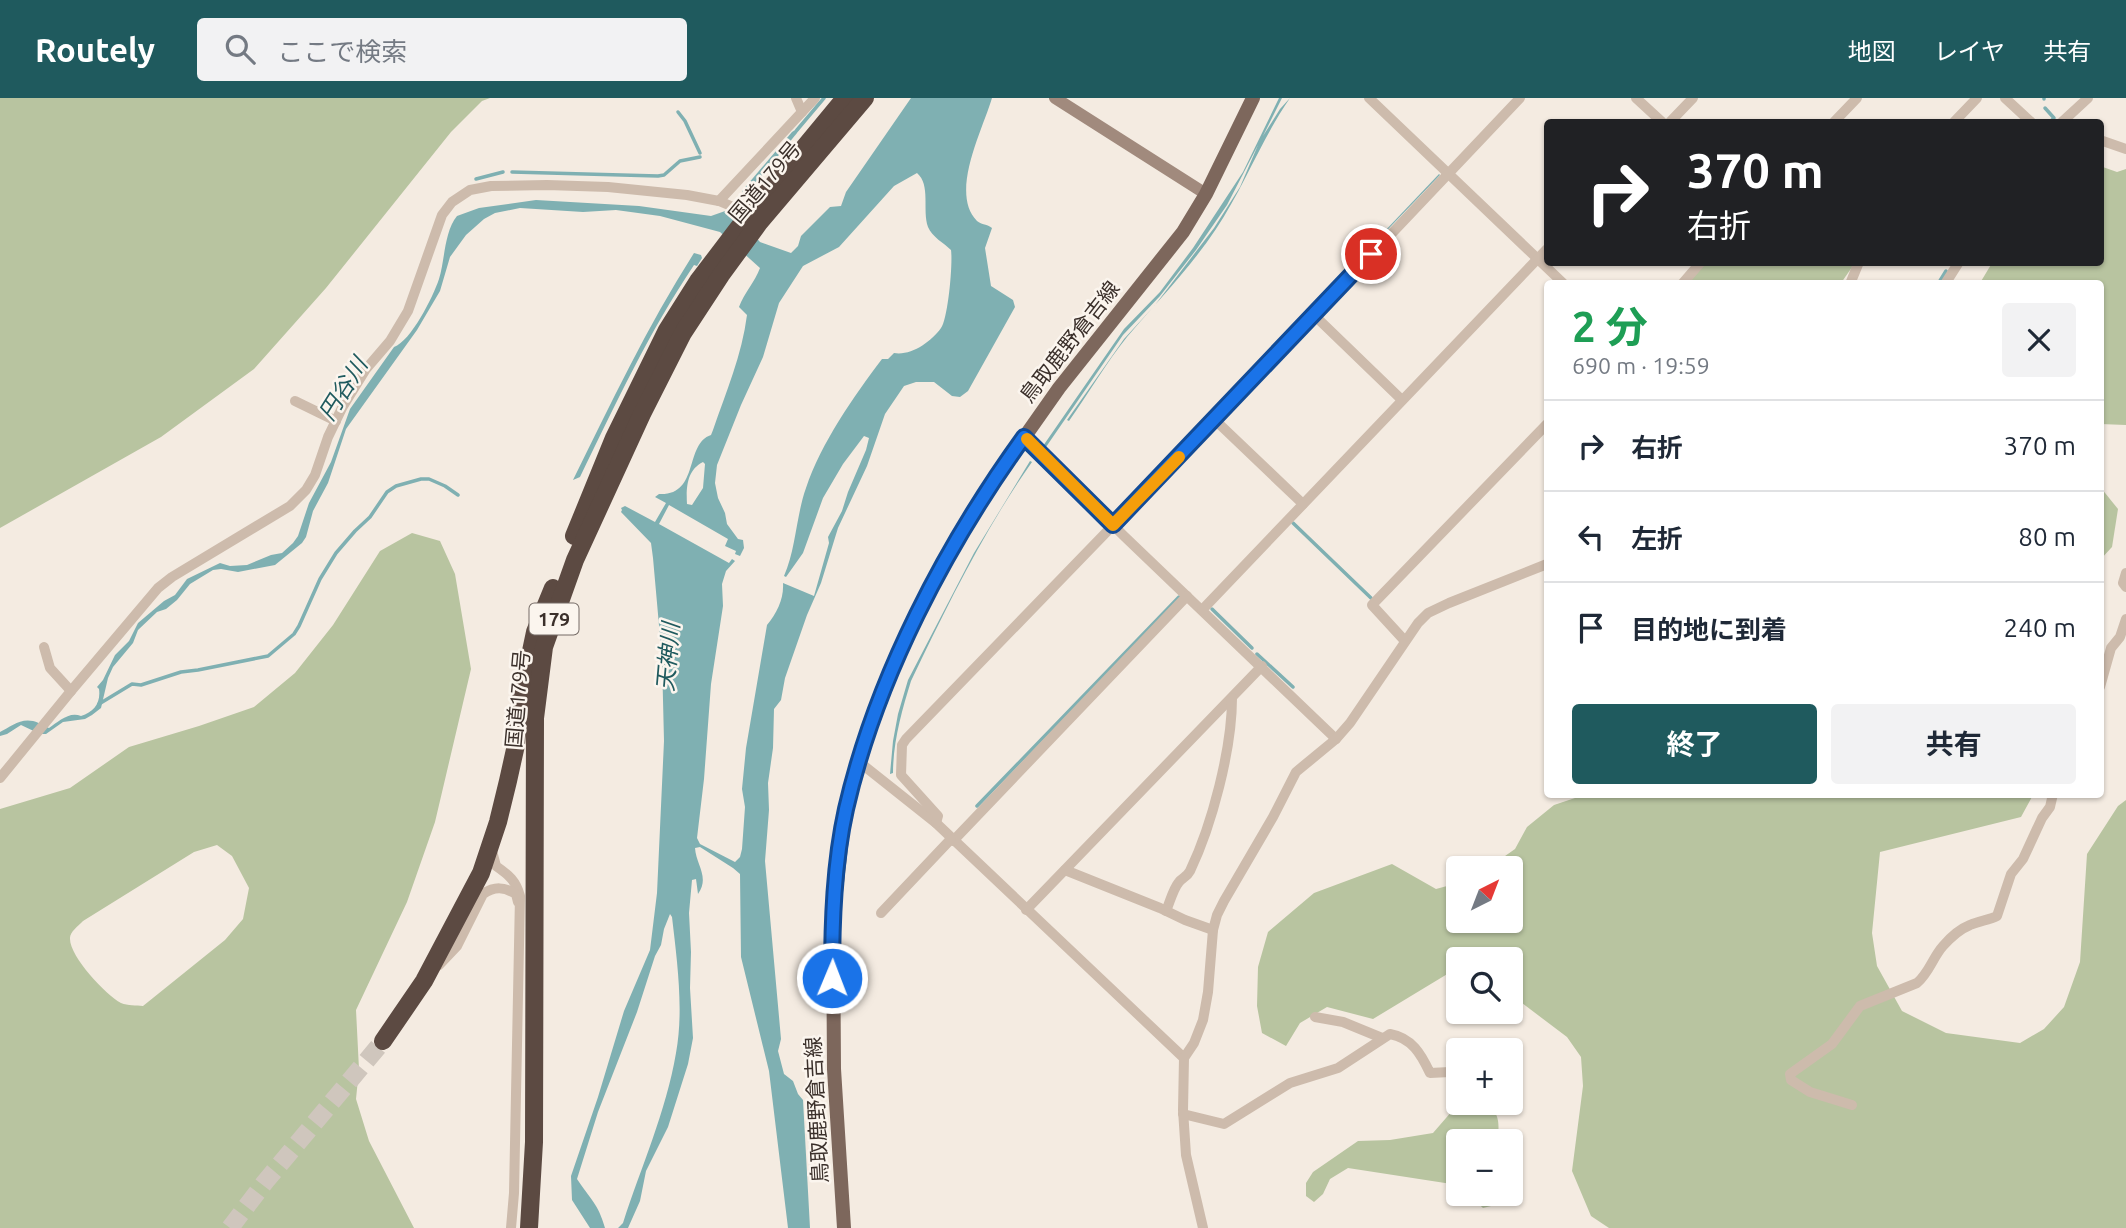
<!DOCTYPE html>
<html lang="ja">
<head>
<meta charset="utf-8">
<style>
  body { margin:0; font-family:Ubuntu,"Noto Sans JP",sans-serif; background:#f2f2f3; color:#1f2937; height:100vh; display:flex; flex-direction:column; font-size:26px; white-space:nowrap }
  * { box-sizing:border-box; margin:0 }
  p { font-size:23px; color:#747a83 }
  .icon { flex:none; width:38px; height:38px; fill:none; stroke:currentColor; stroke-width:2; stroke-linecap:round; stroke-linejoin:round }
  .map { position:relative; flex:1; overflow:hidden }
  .side { position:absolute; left:1544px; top:182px; width:560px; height:518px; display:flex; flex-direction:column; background:#fff; border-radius:7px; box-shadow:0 2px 5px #0004 }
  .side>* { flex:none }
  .hud { position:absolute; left:1544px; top:21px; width:560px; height:147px; border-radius:7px; box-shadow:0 2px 5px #0004; background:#202124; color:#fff; overflow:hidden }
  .needle { width:46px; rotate:42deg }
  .fabs { position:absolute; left:1446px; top:758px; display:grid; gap:14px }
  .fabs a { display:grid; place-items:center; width:77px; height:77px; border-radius:7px; background:#fff; box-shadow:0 2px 5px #0004; font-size:35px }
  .pin { position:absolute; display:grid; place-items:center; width:60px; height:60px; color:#fff; margin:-30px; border:4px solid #fff; border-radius:50%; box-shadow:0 2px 7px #0007 }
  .me { position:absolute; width:77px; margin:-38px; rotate:1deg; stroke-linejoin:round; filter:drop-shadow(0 0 5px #0008) }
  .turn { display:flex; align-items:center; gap:24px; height:147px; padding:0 28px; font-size:32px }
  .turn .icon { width:91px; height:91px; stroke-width:2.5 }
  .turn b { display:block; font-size:49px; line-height:60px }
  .round { display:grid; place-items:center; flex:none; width:74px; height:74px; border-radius:7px; background:#f2f2f3 }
  .headline { display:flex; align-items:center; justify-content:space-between; height:119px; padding:0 28px }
  h1 { font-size:42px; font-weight:700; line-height:52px; color:#1e9e55 }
  .cta { display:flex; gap:14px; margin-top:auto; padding:14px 28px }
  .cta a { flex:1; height:80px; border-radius:7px; background:#1f5a5e; color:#fff; font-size:28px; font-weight:700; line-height:80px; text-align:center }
  .cta a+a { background:#f2f2f3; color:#1f2937 }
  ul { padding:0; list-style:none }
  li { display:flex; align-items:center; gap:21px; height:91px; padding:0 28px; border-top:2px solid #e0e1e3 }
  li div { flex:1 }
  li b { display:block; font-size:26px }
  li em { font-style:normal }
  header { display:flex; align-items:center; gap:42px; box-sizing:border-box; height:98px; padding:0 35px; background:#1f5a5e; color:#fff }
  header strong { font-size:33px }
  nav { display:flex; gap:38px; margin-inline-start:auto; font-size:24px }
  .search { width:490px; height:63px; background:#f2f2f3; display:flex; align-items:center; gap:18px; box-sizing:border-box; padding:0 24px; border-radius:7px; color:#747a83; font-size:26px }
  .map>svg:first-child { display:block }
</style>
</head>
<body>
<header>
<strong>Routely</strong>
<div class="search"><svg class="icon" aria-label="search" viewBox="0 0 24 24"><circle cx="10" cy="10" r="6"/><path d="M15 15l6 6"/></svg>ここで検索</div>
<nav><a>地図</a><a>レイヤ</a><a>共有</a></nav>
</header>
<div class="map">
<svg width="2126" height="1130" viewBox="0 0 2126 1130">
  <rect width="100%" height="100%" fill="#f4ebe1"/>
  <g fill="#b8c4a0" fill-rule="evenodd">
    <path d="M0,0H490L482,3L451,34L326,190L254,271L161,339L0,430Z"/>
    <path d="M2100,68L2117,74L2126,71V327L2100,326V186L1980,185L1992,165L2100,164Z"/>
    <path d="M1705,165H1855L1841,185L1687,186Z"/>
    <path d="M2101,390L2118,411L2112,449L2100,462Z"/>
    <path d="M412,435L440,443L455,476L471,571L435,724L407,804L356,912L359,971L356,1001L369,1043L414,1130H0V711L70,690L129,649L199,628L254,609L295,575L333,527L380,453ZM217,747L232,758L249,790L243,821L225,842L143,908C136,907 128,908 121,905C106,897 69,858 70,840C70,834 78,828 83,823L194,754Z"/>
    <path d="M1584,697H2033L2021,719L1880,754L1872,835L1877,868L1902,913L1946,935L2020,945L2044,931L2064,909L2080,864L2087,756L2118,708L2126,702V1130H1609L1591,1118L1572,1073L1583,988L1581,959L1567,939L1510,896V861H1458V875H1449L1373,921L1327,909L1300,925L1286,948L1262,935L1257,908L1258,869L1268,834L1314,795L1392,766L1436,791L1458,785V822H1510V770H1488L1515,751L1527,729L1554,707Z"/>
    <path d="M1459,1005H1489C1500,1019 1499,1025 1498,1043H1458V1087L1348,1070L1330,1081L1323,1096L1314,1104L1306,1098V1085L1313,1074L1358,1043L1390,1042L1433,1035Z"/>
    <path d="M1468,1096H1507L1503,1105L1483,1110Z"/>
  </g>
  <g fill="#7fb0b2" fill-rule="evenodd">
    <path d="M911,0H992C983,31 949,95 977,123C982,127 987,126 992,130L985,150L991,188L1013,202L1015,209L968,293L960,299L952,298L934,284H916L904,288L885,316L867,368L838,430L821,485L807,517L785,580L781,602L774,611L773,650L768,685L769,712L765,763L781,941L778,953L784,976L793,983L798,996L803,1002L810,1130H788L769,973L741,859L740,776L733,770L700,749L695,750C696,767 710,779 698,796L696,781L692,782L689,815L691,854L690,890L693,940L688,966L668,1029L646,1073L640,1103L628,1130H618L623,1125C641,1069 666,1014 676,955C684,912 677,862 672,819L670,816L664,831L661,847L655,858L637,914L598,1014L577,1081C590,1101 598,1105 605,1130H590L572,1102L571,1078L598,999L624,913L650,852L657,795L664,643L662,561L653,460L651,445L621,414L622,412L621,410L625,408L655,424L666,405L655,399L659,396C700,398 684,346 711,337L713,332C726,294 742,257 747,217L739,209C744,195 755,184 760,170L720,134L660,118L616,112L583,114L520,110L495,115L484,121L466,137L450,159L440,193L417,232L346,331L328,385L313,413L306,439L302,445L275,467L238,474L221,471L213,472L190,486L177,502L166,511L157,514L138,532L133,545L113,569L108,580L101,610L92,617L85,621L63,624L46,636H40L21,627L7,636L0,638V634C10,629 20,620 33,623C38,624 44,628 49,630C58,624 69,613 81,618C94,614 101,605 99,591L97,589L103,582L115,557L129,543L138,525L164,503L175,497L187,481L220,465L230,468L247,467L271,457L282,455L293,445L298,438L309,405L331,364L350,311L394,249C411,243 433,199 439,181C445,162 444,134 457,118L479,110L536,102L639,108L711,118L728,112L734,115L760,144L791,155L798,148L801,138L830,109L841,108L846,94ZM917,75C931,87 922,112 928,129C932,139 944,145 951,152C953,165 948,221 941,230C931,244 911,258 894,255L888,261H882C854,298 821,345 806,390C796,418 796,451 784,478L786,479L803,455L823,400L843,366L864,338L869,340L866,352L848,394L842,413L828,439L829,445L814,498L783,485C784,501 777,515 767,527L746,650L742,691L745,709L742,751L740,759L735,764L700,746L697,740L704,681L711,586L723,508L722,486L726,473L735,463L732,461L729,465L659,426L669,407L728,441L725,448L736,453L735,456L740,458L744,450L743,442L738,441L727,426L725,415L718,400L715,385L717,367L741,307L763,259L779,205L803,168L839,149L894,88ZM703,364L705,366L703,390L692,407L687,406C686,389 687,372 703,364Z"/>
    <path d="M1279,0H1282L1263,38L1280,11L1290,0C1261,42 1244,89 1216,131C1190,170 1157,204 1127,239C1106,265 1088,296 1069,323L1067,322L1124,241L1155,207L1214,130L1240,89L1258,47L1227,107L1196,152L1160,198L1123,237L1046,349L1043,348L1124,231L1160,194L1193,150L1243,74Z"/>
    <path d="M801,28L797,35L745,98L742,93L792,34Z"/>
    <path d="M1439,76L1440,77L1231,295Z"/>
    <path d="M694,155L701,157L702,160L697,168L694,167C649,234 615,307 580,379L573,382C611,305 648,227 694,155Z"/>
    <path d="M1030,363L1032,364C984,432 947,508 911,583C902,612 893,644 893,675L890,676L893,643L898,616L908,582L974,455Z"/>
  </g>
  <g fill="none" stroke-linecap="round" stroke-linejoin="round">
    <g stroke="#7fb0b2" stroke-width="3.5">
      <path d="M2044,0V1"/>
      <path d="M2045,10L2054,20L2050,24"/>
      <path d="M678,14L685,23L700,55"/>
      <path d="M797,32L824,0"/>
      <path d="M512,74L658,78L664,77L680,63L700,59"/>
      <path d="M476,81L503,74"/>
      <path d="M1938,186L1946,173"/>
      <path d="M1293,425L1371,500"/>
      <path d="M1212,511L1252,550"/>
      <path d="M1257,556L1293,589"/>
      <path d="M99,606L132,586L141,587L181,574L198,572L268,558L294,536L299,528L320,481L336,455L355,433L370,419L387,394L396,388L421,381H429L445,388L458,397"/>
      <path d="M977,708L1179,499"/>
    </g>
    <path stroke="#cfc6bd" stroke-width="18" stroke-dasharray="18 9" stroke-linecap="butt" d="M230,1130L265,1084L383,943"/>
    <g stroke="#cdbbac" stroke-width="10">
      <path d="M796,0L802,14"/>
      <path d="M1369,0L1564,186"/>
      <path d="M1636,0L1662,24"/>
      <path d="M2005,0L2031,24"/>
      <path d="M1670,24L1693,0"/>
      <path d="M1834,24L1857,0"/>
      <path d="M1954,24L1977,0"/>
      <path d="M2062,24L2088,0"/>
      <path d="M2100,42L2126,51"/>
      <path d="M719,103L815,0"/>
      <path d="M1682,186L1701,164"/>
      <path d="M1850,186L1859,164"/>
      <path d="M1945,186L1959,164"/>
      <path d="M1314,217L1402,302"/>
      <path d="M295,303L336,323"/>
      <path d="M1215,322L1303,406"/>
      <path d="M1024,339L1125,439L1336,641"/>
      <path d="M2126,475L2123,485L2126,489"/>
      <path d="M1202,512L1547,151"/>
      <path d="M1405,543L1372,507L1547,326"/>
      <path d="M44,549L50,570L71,593"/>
      <path d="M2100,589L2111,550L2120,539L2126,521"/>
      <path d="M858,663L936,725L1184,960"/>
      <path d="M0,680L71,593L158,490L172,479L290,408L306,392L315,377L328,339L342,310L366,271L390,243L408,213L442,117L452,104L470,92L491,88L547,87L608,89L687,97L719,103L750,116"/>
      <path d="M936,725L938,718L901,677L902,647L906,641L1215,322L1520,0"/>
      <path d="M953,743L1187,498"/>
      <path d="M492,753L496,768C509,777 516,783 520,798L514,1095L511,1130"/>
      <path d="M1065,772L1160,810L1185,822L1213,832"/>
      <path d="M1026,812L1262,568"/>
      <path d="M1166,813C1170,804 1173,791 1179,784C1182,780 1187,779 1190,773C1212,727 1232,651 1232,600"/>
      <path d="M881,815L951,741"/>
      <path d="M439,867L457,848L483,796C495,788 504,789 516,796L518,804"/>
      <path d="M1315,919L1343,924L1382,940"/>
      <path d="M1852,1007L1810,994L1791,982L1790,976L1832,946L1860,908L1917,885C1929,875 1933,859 1943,848C1950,840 1960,831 1970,827C1979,823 1989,822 1997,818L2011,776L2023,761L2042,720L2050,709L2053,696"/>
      <path d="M1183,1016L1224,1026L1290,985L1338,970L1390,936C1412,940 1421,956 1430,975L1450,974L1457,978"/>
      <path d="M1203,1130L1186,1057L1183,1012L1184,960L1194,945L1203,922L1208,894L1213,832L1217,817L1224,803L1273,719L1296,674L1336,641L1350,625L1418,525L1428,515L1449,505L1547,466"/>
    </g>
    <path stroke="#a18a7d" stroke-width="12" d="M1055,0L1206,96"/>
    <path stroke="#7d675c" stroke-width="14" d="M844,1130L834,971L833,820L845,713L858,663L871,624L907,537L956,444L1002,371L1059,290L1183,134L1206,96L1253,0"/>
    <g stroke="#5c4a42" stroke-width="18">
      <path d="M574,438L614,340L667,232L698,183L749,116L845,0"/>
      <path d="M383,943L424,883L481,775L498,724L508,683L516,647L519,610L535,534L553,490"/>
      <path d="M529,1130L534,1044L535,620L544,549L575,462L642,316L683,235L721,177L759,125L865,0"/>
    </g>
  </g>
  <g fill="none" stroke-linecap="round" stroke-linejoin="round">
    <g stroke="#114b97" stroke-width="18">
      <path id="route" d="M832,880C832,824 834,765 846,711C876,580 946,447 1024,339L1113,427L1371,156"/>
    </g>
    <use href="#route" stroke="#1a73e8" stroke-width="12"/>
    <path stroke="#f59e0b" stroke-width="12" d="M1027,341L1113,427L1179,359"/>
  </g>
  <g text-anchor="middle" stroke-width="5" stroke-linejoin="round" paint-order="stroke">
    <rect fill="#fbf5ee" stroke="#756b66" stroke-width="2" x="529.5" y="505.5" width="49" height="31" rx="5"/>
    <g font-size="19" font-weight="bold" fill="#3b302b">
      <text x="554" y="528">179</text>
    </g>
    <g font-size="21" fill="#3b302b" stroke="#fbf5ee">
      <text transform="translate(765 84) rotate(-50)" y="7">国道179号</text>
      <text transform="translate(1070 244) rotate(-52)" y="7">鳥取鹿野倉吉線</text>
      <text transform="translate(518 601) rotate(-85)" y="7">国道179号</text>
      <text transform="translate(817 1012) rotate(-93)" y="7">鳥取鹿野倉吉線</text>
    </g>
    <g font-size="23" font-style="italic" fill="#1f5a5e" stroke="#fbf5ee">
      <text transform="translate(343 291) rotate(-58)" y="8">円谷川</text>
      <text transform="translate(668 559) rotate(-85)" y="8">天神川</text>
    </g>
  </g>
</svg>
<div class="fabs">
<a><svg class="needle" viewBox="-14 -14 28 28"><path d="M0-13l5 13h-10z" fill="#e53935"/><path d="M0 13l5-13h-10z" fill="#747a83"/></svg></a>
<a><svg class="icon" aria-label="search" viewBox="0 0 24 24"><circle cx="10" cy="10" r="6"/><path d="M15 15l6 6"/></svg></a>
<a>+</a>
<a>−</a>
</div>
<div class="pin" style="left:1371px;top:156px;background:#d93025"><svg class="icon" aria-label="arrive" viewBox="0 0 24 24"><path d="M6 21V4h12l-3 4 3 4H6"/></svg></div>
<svg class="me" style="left:832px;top:880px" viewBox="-20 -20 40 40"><circle r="17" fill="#1a73e8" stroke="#fff" stroke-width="3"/><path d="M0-11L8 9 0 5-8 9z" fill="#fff"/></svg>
<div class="hud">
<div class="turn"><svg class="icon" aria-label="right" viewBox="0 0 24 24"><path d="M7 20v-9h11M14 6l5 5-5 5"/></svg><div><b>370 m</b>右折</div></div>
</div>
<section class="side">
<div class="headline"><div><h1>2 分</h1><p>690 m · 19:59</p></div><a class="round"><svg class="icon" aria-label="close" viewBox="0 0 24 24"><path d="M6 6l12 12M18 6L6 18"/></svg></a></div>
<ul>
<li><svg class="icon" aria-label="right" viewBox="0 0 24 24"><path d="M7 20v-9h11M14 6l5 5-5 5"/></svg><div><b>右折</b></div><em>370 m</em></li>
<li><svg class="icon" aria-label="left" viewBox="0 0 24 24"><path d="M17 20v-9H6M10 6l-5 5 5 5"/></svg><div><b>左折</b></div><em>80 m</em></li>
<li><svg class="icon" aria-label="arrive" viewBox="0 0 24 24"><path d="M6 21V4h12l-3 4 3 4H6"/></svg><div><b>目的地に到着</b></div><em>240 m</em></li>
</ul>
<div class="cta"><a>終了</a><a>共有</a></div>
</section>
</div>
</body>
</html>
